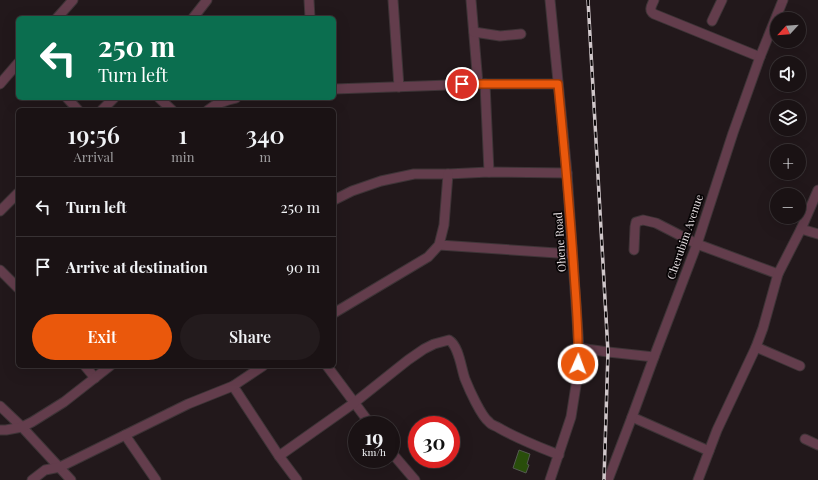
<!DOCTYPE html>
<html lang="en">
<head>
<meta charset="utf-8">
<style>
  body { margin:0; font-family:"Playfair Display",serif; background:#231b1d; color:#f1f3f6; height:100vh; display:flex; flex-direction:column; font-size:15px; white-space:nowrap }
  * { box-sizing:border-box; margin:0 }
  p { font-size:13px; color:#9f9ea0 }
  .icon { flex:none; width:22px; height:22px; fill:none; stroke:currentColor; stroke-width:2; stroke-linecap:round; stroke-linejoin:round }
  .map { position:relative; flex:1; overflow:hidden }
  .drawer { position:absolute; left:16px; top:108px; width:320px; height:260px; display:flex; flex-direction:column; background:#1a1214; border-radius:6px; box-shadow:0 4px 16px #0002,0 0 0 1px #383234 }
  .drawer>* { flex:none }
  .guide { position:absolute; left:16px; top:16px; width:320px; height:84px; border-radius:6px; box-shadow:0 4px 16px #0002,0 0 0 1px #383234; background:#0b6e4f; color:#fff; overflow:hidden }
  .needle { width:26px; rotate:244deg }
  .fabs { position:absolute; left:770px; top:12px; display:grid; gap:8px }
  .fabs a { display:grid; place-items:center; width:36px; height:36px; border-radius:50%; background:#1a1214; box-shadow:0 4px 16px #0002,0 0 0 1px #383234; font-size:20px }
  .speed { position:absolute; left:348px; top:416px; display:flex; gap:8px; font-size:20px; font-weight:700; text-align:center }
  .speed>* { display:grid; place-content:center; width:52px; height:52px; border-radius:50%; background:#1a1214; box-shadow:0 4px 16px #0002,0 0 0 1px #383234; line-height:1 }
  .speed small { font-size:10px; font-weight:400 }
  .speed .limit { border:6px solid #d22; background:#fff; color:#111 }
  .pin { position:absolute; display:grid; place-items:center; width:34px; height:34px; color:#fff; margin:-17px; border:2px solid #fff; border-radius:50%; box-shadow:0 1px 4px #0007 }
  .me { position:absolute; width:44px; margin:-22px; rotate:2deg; stroke-linejoin:round; filter:drop-shadow(0 0 3px #0008) }
  .turn { display:flex; align-items:center; gap:14px; height:84px; padding:0 16px; font-size:18px }
  .turn .icon { width:52px; height:52px; stroke-width:2.5 }
  .turn b { display:block; font-size:28px; line-height:34px }
  .eta { display:flex; justify-content:space-evenly; align-items:center; height:68px; text-align:center }
  .eta b { font-size:24px; font-weight:600; line-height:28px }
  .button { display:flex; gap:8px; margin-top:auto; padding:8px 16px }
  .button a { flex:1; height:46px; border-radius:24px; background:#ea580c; color:#fff; font-size:16px; font-weight:600; line-height:46px; text-align:center }
  .button a+a { background:#231b1d; color:#f1f3f6 }
  ul { padding:0; list-style:none }
  li { display:flex; align-items:center; gap:12px; height:60px; padding:0 16px; border-top:1px solid #383234 }
  li div { flex:1 }
  li b { display:block; font-size:15px }
  li em { font-style:normal }
  .map>svg:first-child { display:block }
</style>
</head>
<body>
<div class="map">
<svg width="818" height="480" viewBox="0 0 818 480">
  <rect width="100%" height="100%" fill="#22181b"/>
  <path fill="#294e0b" stroke="#535950" d="M519,450L530,454L527,464L529,465L526,473L513,468Z"/>
  <g fill="none" stroke-linecap="round" stroke-linejoin="round">
    <g stroke="#3e3437" stroke-width="11">
      <g id="minor">
        <path d="M309,0L310,18"/>
        <path d="M393,0L399,87"/>
        <path d="M471,0L478,84"/>
        <path d="M550,0L567,173L579,348L577,379L571,417L550,480"/>
        <path d="M654,0C652,5 648,10 654,14L760,57"/>
        <path d="M57,18L73,0"/>
        <path d="M193,18L207,0"/>
        <path d="M712,21L722,0"/>
        <path d="M474,32L500,36L521,34"/>
        <path d="M0,84L18,63"/>
        <path d="M485,84L489,172"/>
        <path d="M334,89L478,84H558"/>
        <path d="M67,98L78,110"/>
        <path d="M159,98L172,110"/>
        <path d="M102,110L114,98"/>
        <path d="M208,110C217,103 226,100 236,98"/>
        <path d="M334,200L352,191L381,181L414,174H448L489,172L567,173"/>
        <path d="M0,211L18,193"/>
        <path d="M801,229L818,234"/>
        <path d="M439,245L572,254"/>
        <path d="M634,250L635,227L636,222L643,220L656,223L697,244L778,274"/>
        <path d="M0,270L18,288"/>
        <path d="M334,313L428,257L439,245L444,225L448,174"/>
        <path d="M756,347L800,366"/>
        <path d="M579,348L608,352L654,357"/>
        <path d="M85,366L95,378"/>
        <path d="M327,366L371,425"/>
        <path d="M233,386L279,456L297,480"/>
        <path d="M0,406L22,427L71,480"/>
        <path d="M632,417L709,451"/>
        <path d="M0,430H6L22,427L32,422L64,402L110,366"/>
        <path d="M125,435L156,480"/>
        <path d="M805,439L818,445"/>
        <path d="M391,452L415,480"/>
        <path d="M279,456L354,403L408,360L424,349L434,344L449,340C459,346 461,368 465,379C469,389 481,416 489,422C491,425 496,426 499,428C518,439 539,447 559,455"/>
        <path d="M32,480L45,470L60,467L188,404L233,386L263,366"/>
        <path d="M608,480L632,417L654,357L697,244L733,133L760,57L783,0"/>
        <path d="M698,480L717,430L756,347L763,328L778,274L801,229L818,190"/>
      </g>
    </g>
    <use href="#minor" stroke="#633d4c" stroke-width="9"/>
    <g stroke="#d0c7ca" stroke-width="3.5">
      <path id="rail" d="M588,0L608,352L604,480"/>
    </g>
    <use href="#rail" stroke="#080506" stroke-width="2" stroke-dasharray="6" stroke-linecap="butt"/>
  </g>
  <g fill="none" stroke-linecap="round" stroke-linejoin="round">
    <g stroke="#983908" stroke-width="10">
      <path id="route" d="M462,84H558C564,146 570,209 574,272C576,302 579,333 578,364"/>
    </g>
    <use href="#route" stroke="#ea580c" stroke-width="7"/>
  </g>
  <g text-anchor="middle" stroke-width="3.5" stroke-linejoin="round" paint-order="stroke">
    <g font-size="11" fill="#e9e1e4" stroke="#080506">
      <text transform="translate(685 237) rotate(-71)" y="4">Cherubim Avenue</text>
      <text transform="translate(560 242) rotate(-94)" y="4">Ohene Road</text>
    </g>
  </g>
</svg>
<div class="fabs">
<a><svg class="needle" viewBox="-14 -14 28 28"><path d="M0-13l5 13h-10z" fill="#e53935"/><path d="M0 13l5-13h-10z" fill="#9f9ea0"/></svg></a>
<a><svg class="icon" aria-label="sound" viewBox="0 0 24 24"><path d="M4 9h4l5-4v14l-5-4H4zM17 9q2 3 0 6"/></svg></a>
<a><svg class="icon" aria-label="layers" viewBox="0 0 24 24"><path d="M12 4l9 5-9 5-9-5zM3 14l9 5 9-5"/></svg></a>
<a>+</a>
<a>−</a>
</div>
<div class="speed"><div>19<small>km/h</small></div><div class="limit">30</div></div>
<div class="pin" style="left:462px;top:84px;background:#d93025"><svg class="icon" aria-label="arrive" viewBox="0 0 24 24"><path d="M6 21V4h12l-3 4 3 4H6"/></svg></div>
<svg class="me" style="left:578px;top:364px" viewBox="-20 -20 40 40"><circle r="17" fill="#ea580c" stroke="#fff" stroke-width="3"/><path d="M0-11L8 9 0 5-8 9z" fill="#fff"/></svg>
<div class="guide">
<div class="turn"><svg class="icon" aria-label="left" viewBox="0 0 24 24"><path d="M17 20v-9H6M10 6l-5 5 5 5"/></svg><div><b>250 m</b>Turn left</div></div>
</div>
<section class="drawer">
<div class="eta">
<div><b>19:56</b><p>Arrival</p></div>
<div><b>1</b><p>min</p></div>
<div><b>340</b><p>m</p></div>
</div>
<ul>
<li><svg class="icon" aria-label="left" viewBox="0 0 24 24"><path d="M17 20v-9H6M10 6l-5 5 5 5"/></svg><div><b>Turn left</b></div><em>250 m</em></li>
<li><svg class="icon" aria-label="arrive" viewBox="0 0 24 24"><path d="M6 21V4h12l-3 4 3 4H6"/></svg><div><b>Arrive at destination</b></div><em>90 m</em></li>
</ul>
<div class="button"><a>Exit</a><a>Share</a></div>
</section>
</div>
</body>
</html>
